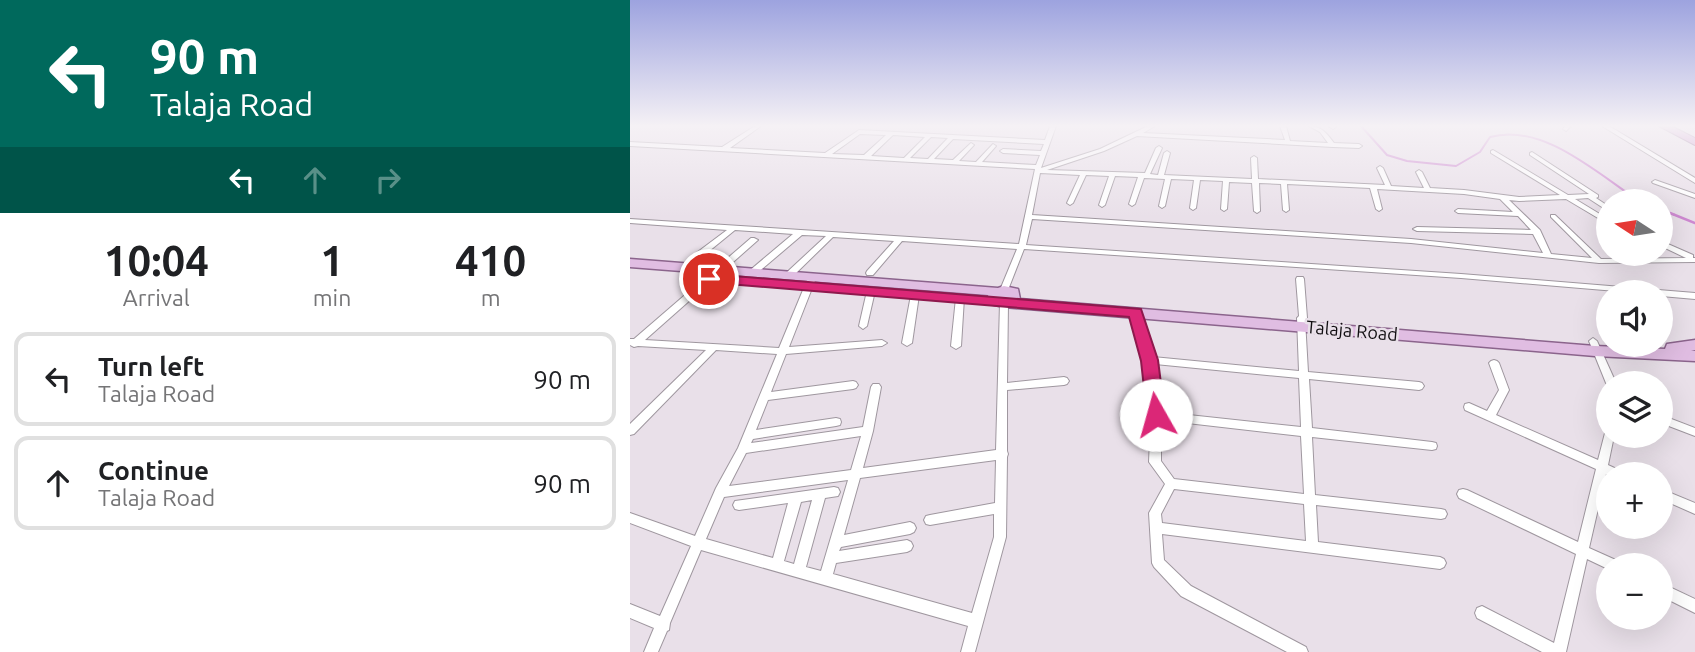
<!DOCTYPE html>
<html lang="en">
<head>
<meta charset="utf-8">
<style>
  body { margin:0; font-family:Ubuntu,sans-serif; background:#f2f2f2; color:#202124; height:100vh; display:flex; flex-direction:column; font-size:26px; white-space:nowrap }
  * { box-sizing:border-box; margin:0 }
  p { font-size:23px; color:#757577 }
  .icon { flex:none; width:38px; height:38px; fill:none; stroke:currentColor; stroke-width:2; stroke-linecap:round; stroke-linejoin:round }
  .map { position:relative; flex:1; overflow:hidden }
  .sheet { display:flex; flex-direction:column; background:#fff; width:630px }
  .sheet>* { flex:none }
  .guide { background:#00695c; color:#fff; overflow:hidden }
  .needle { width:46px; rotate:282deg }
  .fabs { position:absolute; left:966px; top:189px; display:grid; gap:14px }
  .fabs a { display:grid; place-items:center; width:77px; height:77px; border-radius:50%; background:#fff; box-shadow:0 7px 28px #0002; font-size:35px }
  .pin { position:absolute; display:grid; place-items:center; width:60px; height:60px; color:#fff; margin:-30px; border:4px solid #fff; border-radius:50%; box-shadow:0 2px 7px #0007 }
  .me { position:absolute; width:77px; margin:-38px; rotate:353deg; stroke-linejoin:round; filter:drop-shadow(0 0 5px #0008) }
  .turn { display:flex; align-items:center; gap:24px; height:147px; padding:0 35px; font-size:32px }
  .turn .icon { width:91px; height:91px; stroke-width:2.5 }
  .turn b { display:block; font-size:49px; line-height:60px }
  .lanes { display:flex; align-items:center; height:66px; padding:0 35px; background:#0003; justify-content:center; gap:35px; direction:ltr }
  .lanes .off { opacity:.35 }
  .eta { display:flex; justify-content:space-evenly; align-items:center; height:119px; text-align:center }
  .eta b { font-size:42px; font-weight:700; line-height:49px }
  ul { padding:0; list-style:none }
  li { display:flex; align-items:center; gap:21px; height:94px; margin:0 14px 10px; padding:0 21px; border:4px solid #e0e0e0; border-radius:14px }
  li div { flex:1 }
  li b { display:block; font-size:26px }
  li em { font-style:normal }
  main { display:flex; flex:1; min-height:0 }
  .map>svg:first-child { display:block }
</style>
</head>
<body>
<main>
<section class="sheet">
<div class="guide">
<div class="turn"><svg class="icon" aria-label="left" viewBox="0 0 24 24"><path d="M17 20v-9H6M10 6l-5 5 5 5"/></svg><div><b>90 m</b>Talaja Road</div></div>
<div class="lanes"><svg class="icon" aria-label="left" viewBox="0 0 24 24"><path d="M17 20v-9H6M10 6l-5 5 5 5"/></svg><svg class="icon off" aria-label="ahead" viewBox="0 0 24 24"><path d="M12 20V5M6 11l6-6 6 6"/></svg><svg class="icon off" aria-label="right" viewBox="0 0 24 24"><path d="M7 20v-9h11M14 6l5 5-5 5"/></svg></div>
</div>
<div class="eta">
<div><b>10:04</b><p>Arrival</p></div>
<div><b>1</b><p>min</p></div>
<div><b>410</b><p>m</p></div>
</div>
<ul>
<li><svg class="icon" aria-label="left" viewBox="0 0 24 24"><path d="M17 20v-9H6M10 6l-5 5 5 5"/></svg><div><b>Turn left</b><p>Talaja Road</p></div><em>90 m</em></li>
<li><svg class="icon" aria-label="ahead" viewBox="0 0 24 24"><path d="M12 20V5M6 11l6-6 6 6"/></svg><div><b>Continue</b><p>Talaja Road</p></div><em>90 m</em></li>
</ul>
</section>
<div class="map">
<svg width="1065" height="652" viewBox="0 0 1065 652">
  <rect width="100%" height="100%" fill="#e9e0e9"/>
  <g fill="none" stroke-linecap="round" stroke-linejoin="round">
    <g stroke="#ce89d1" stroke-width="2">
      <path d="M731,126L757,155L777,161L826,166L850,152L860,137C912,122 968,174 1009,201"/>
      <path d="M1031,210L1045,215"/>
    </g>
    <path stroke="#ce89d1" stroke-width="2.5" d="M1040,213L1065,223"/>
    <g stroke="#9f979f" stroke-width="2">
      <g id="street">
        <path d="M125,126H131L100,148L195,153L229,130L415,140L420,126H426L411,168L470,149L518,126H525L513,133L655,140L650,126H656L660,141L698,143L690,132L679,126C692,126 697,134 704,143L729,144L732,146L729,148L703,147L507,136L474,151L417,170L515,173L526,148L529,146L532,148L520,174L528,175L534,153L537,151L540,153L534,175L622,179L621,158L624,156L627,158L628,179L755,185L747,168L750,166L753,168L761,186L794,188L786,172L789,170L792,172L800,188L834,190L889,197L930,195L861,153V151L863,150L938,195L959,194L900,155V153L902,152L968,195V197L966,198L978,206V211L958,198L945,199L978,219V224L936,199L889,201L879,200L910,230L921,254L962,258L921,217V215H925L971,259L1056,258L1031,246V241L1063,255V258H1065V262L969,263L781,243L402,219L396,245L831,274L1065,293V299L1031,296V292H998L831,278L394,249L378,290L374,293L370,290L387,249L272,241L243,275H237L236,273L237,271L264,241L203,237L161,278H158L154,276L155,274L196,236L172,235L125,275H122L118,273L119,271L163,234L105,230L67,261H64L60,259L61,257L97,230L0,223V219L389,244L405,169L0,146V142L92,147ZM230,134L256,135L234,155L202,154ZM263,135L295,137L274,158L241,156ZM301,137L318,138L298,159L280,158ZM323,139L414,144L411,151L373,149L370,151L373,153L410,155L406,165L352,162L366,146L363,144L346,162L329,161L344,145L341,143L323,160L304,159ZM410,173L450,175L437,203L440,205L443,203L456,175L479,176L469,205L472,207L475,205L485,176L508,177L499,204L502,206L505,204L514,178L535,179L529,206L532,208L535,206L541,179L564,180L560,208L563,210L566,208L570,180L593,181L591,209L594,211L597,209L599,182L622,183L624,211L627,213L630,211L629,183L651,184L653,210L656,212L659,210L657,184L740,188L746,209L749,211L752,209L747,189L834,194L870,199L883,212L828,209L825,211L828,213L888,216L901,230L787,227L783,229L787,231L903,234L913,253L781,239L402,215Z"/>
        <path d="M698,126H705L706,127L703,129Z"/>
        <path d="M935,126H941L936,131L933,129Z"/>
        <path d="M972,126H979L1065,178V183Z"/>
        <path d="M1025,180L1065,194V198L1023,183L1022,182Z"/>
        <path d="M121,238H124L128,240L15,340L149,348L178,278L182,276L186,278L159,347L252,340L257,343L252,346L156,354L141,392L223,381L226,382L228,385L226,388L223,389L138,400L126,430L206,418L210,419L211,422L210,425L206,426L123,439L121,443L233,427L241,387L243,384H249L251,387L243,431L233,468L366,450L370,303L374,300L378,303L377,383L434,377L437,378L439,381L437,384L434,385L377,390V451L378,454L377,457L376,537L345,652H331L338,626L71,550L40,623L39,630L37,631L28,652H14L24,628L0,618V604L30,616L61,546L0,523V513L65,536L86,488L108,448L147,354L86,350L4,434L0,435V424L76,350L8,346L4,347L0,345V339H4ZM231,436L221,470L99,486L116,453ZM366,460L365,503L300,515L296,516L294,520L296,524L300,525L364,514V537L342,613L203,574L206,563L277,552L281,550L283,546L281,542L277,540L209,551L211,547L280,534L284,532L286,528L284,524L280,522L214,535L230,478ZM218,480L191,571L176,567L195,498L208,496L210,492L208,488L204,487L105,501L103,505L105,509L109,510L158,503L143,558L76,539L94,497ZM182,500L164,564L154,561L171,502Z"/>
        <path d="M667,277H673L674,279L677,318L675,320L678,372L789,382L792,383L794,386L792,389L789,390L679,379L682,428L802,442L806,443L807,446L806,449L802,450L682,437L685,495L811,509L815,510L817,514L815,518L811,519L686,505L688,542L810,557L814,559L816,563L814,567L810,569L532,534L534,560L561,586L676,647L678,652H657L551,596L524,567L522,563L519,513L535,484L519,462L521,415L515,361L511,355L502,312L506,309L510,312L520,354L523,357L669,371L667,318L669,316L666,279ZM525,364L669,378L671,427L531,412ZM531,420L671,436L674,494L544,479L531,461ZM544,489L674,504L676,541L532,523L531,514Z"/>
        <path d="M241,288L245,291L237,326L233,329L229,326L237,291Z"/>
        <path d="M285,292L289,295L282,343L277,346L272,343L281,295Z"/>
        <path d="M330,295L334,298L331,346L326,349L321,346L326,298Z"/>
        <path d="M963,338L967,341L986,383H978V386L976,383L959,341Z"/>
        <path d="M864,360L867,361L869,363L879,390L866,415L968,460L975,433L978,432V436H984L978,465L991,471L993,474L978,475L976,474L959,548L988,561L989,565H978V569L957,559L936,652H912L847,618L845,613L847,608L852,606L924,643L946,554L829,498L827,494L829,490L833,489L837,490L948,542L966,469L835,410L834,407L835,404L839,403L857,411L869,390L859,363L861,361Z"/>
        <path d="M1031,415L1065,428V436L1031,423Z"/>
        <path d="M1031,489L1065,503V514L1031,499Z"/>
        <path d="M1031,583L1065,599V613L1031,596Z"/>
      </g>
    </g>
    <g stroke="#8b648c" stroke-width="3">
      <path id="primary" d="M0,259L368,288L374,286L388,289L390,299L965,346L1035,349L1037,344L1065,340V350L1061,351H1065V361L965,356L374,307L360,304L358,295L0,267Z"/>
    </g>
    <g stroke="#8b648c" stroke-width="2">
      <path id="highway" d="M1029,126H1041L1065,138V145Z"/>
    </g>
    <use href="#street" fill="#fff" fill-rule="evenodd"/>
    <use href="#primary" fill="#e0bde2" fill-rule="evenodd"/>
    <use href="#highway" fill="#cc91ce" fill-rule="evenodd"/>
  </g>
  <linearGradient id="sky" x2="0" y2="1"><stop stop-color="#9da3df"/><stop offset="0.58" stop-color="#f5f1f5"/><stop offset="1" stop-color="#f5f1f5" stop-opacity="0"/></linearGradient>
  <rect width="1065" height="217" fill="url(#sky)"/>
  <path fill="#db2777" stroke="#8e194d" stroke-width="2" d="M79,274L511,309L528,360L535,415L533,420L526,423L519,420L517,415L511,361L499,317L74,282L72,279L74,276Z"/>
  <g text-anchor="middle" stroke-width="5" stroke-linejoin="round" paint-order="stroke">
    <g font-size="18" fill="#120f12" stroke="#e9e0e9">
      <text transform="translate(722 331) rotate(5)" y="6">Talaja Road</text>
    </g>
  </g>
</svg>
<div class="fabs">
<a><svg class="needle" viewBox="-14 -14 28 28"><path d="M0-13l5 13h-10z" fill="#e53935"/><path d="M0 13l5-13h-10z" fill="#757577"/></svg></a>
<a><svg class="icon" aria-label="sound" viewBox="0 0 24 24"><path d="M4 9h4l5-4v14l-5-4H4zM17 9q2 3 0 6"/></svg></a>
<a><svg class="icon" aria-label="layers" viewBox="0 0 24 24"><path d="M12 4l9 5-9 5-9-5zM3 14l9 5 9-5"/></svg></a>
<a>+</a>
<a>−</a>
</div>
<div class="pin" style="left:79px;top:279px;background:#d93025"><svg class="icon" aria-label="arrive" viewBox="0 0 24 24"><path d="M6 21V4h12l-3 4 3 4H6"/></svg></div>
<svg class="me" style="left:526px;top:415px" viewBox="-20 -20 40 40"><circle r="19" fill="#fff"/><path d="M0-13L10 11 0 6-10 11z" fill="#db2777"/></svg>
</div>
</main>
</body>
</html>
